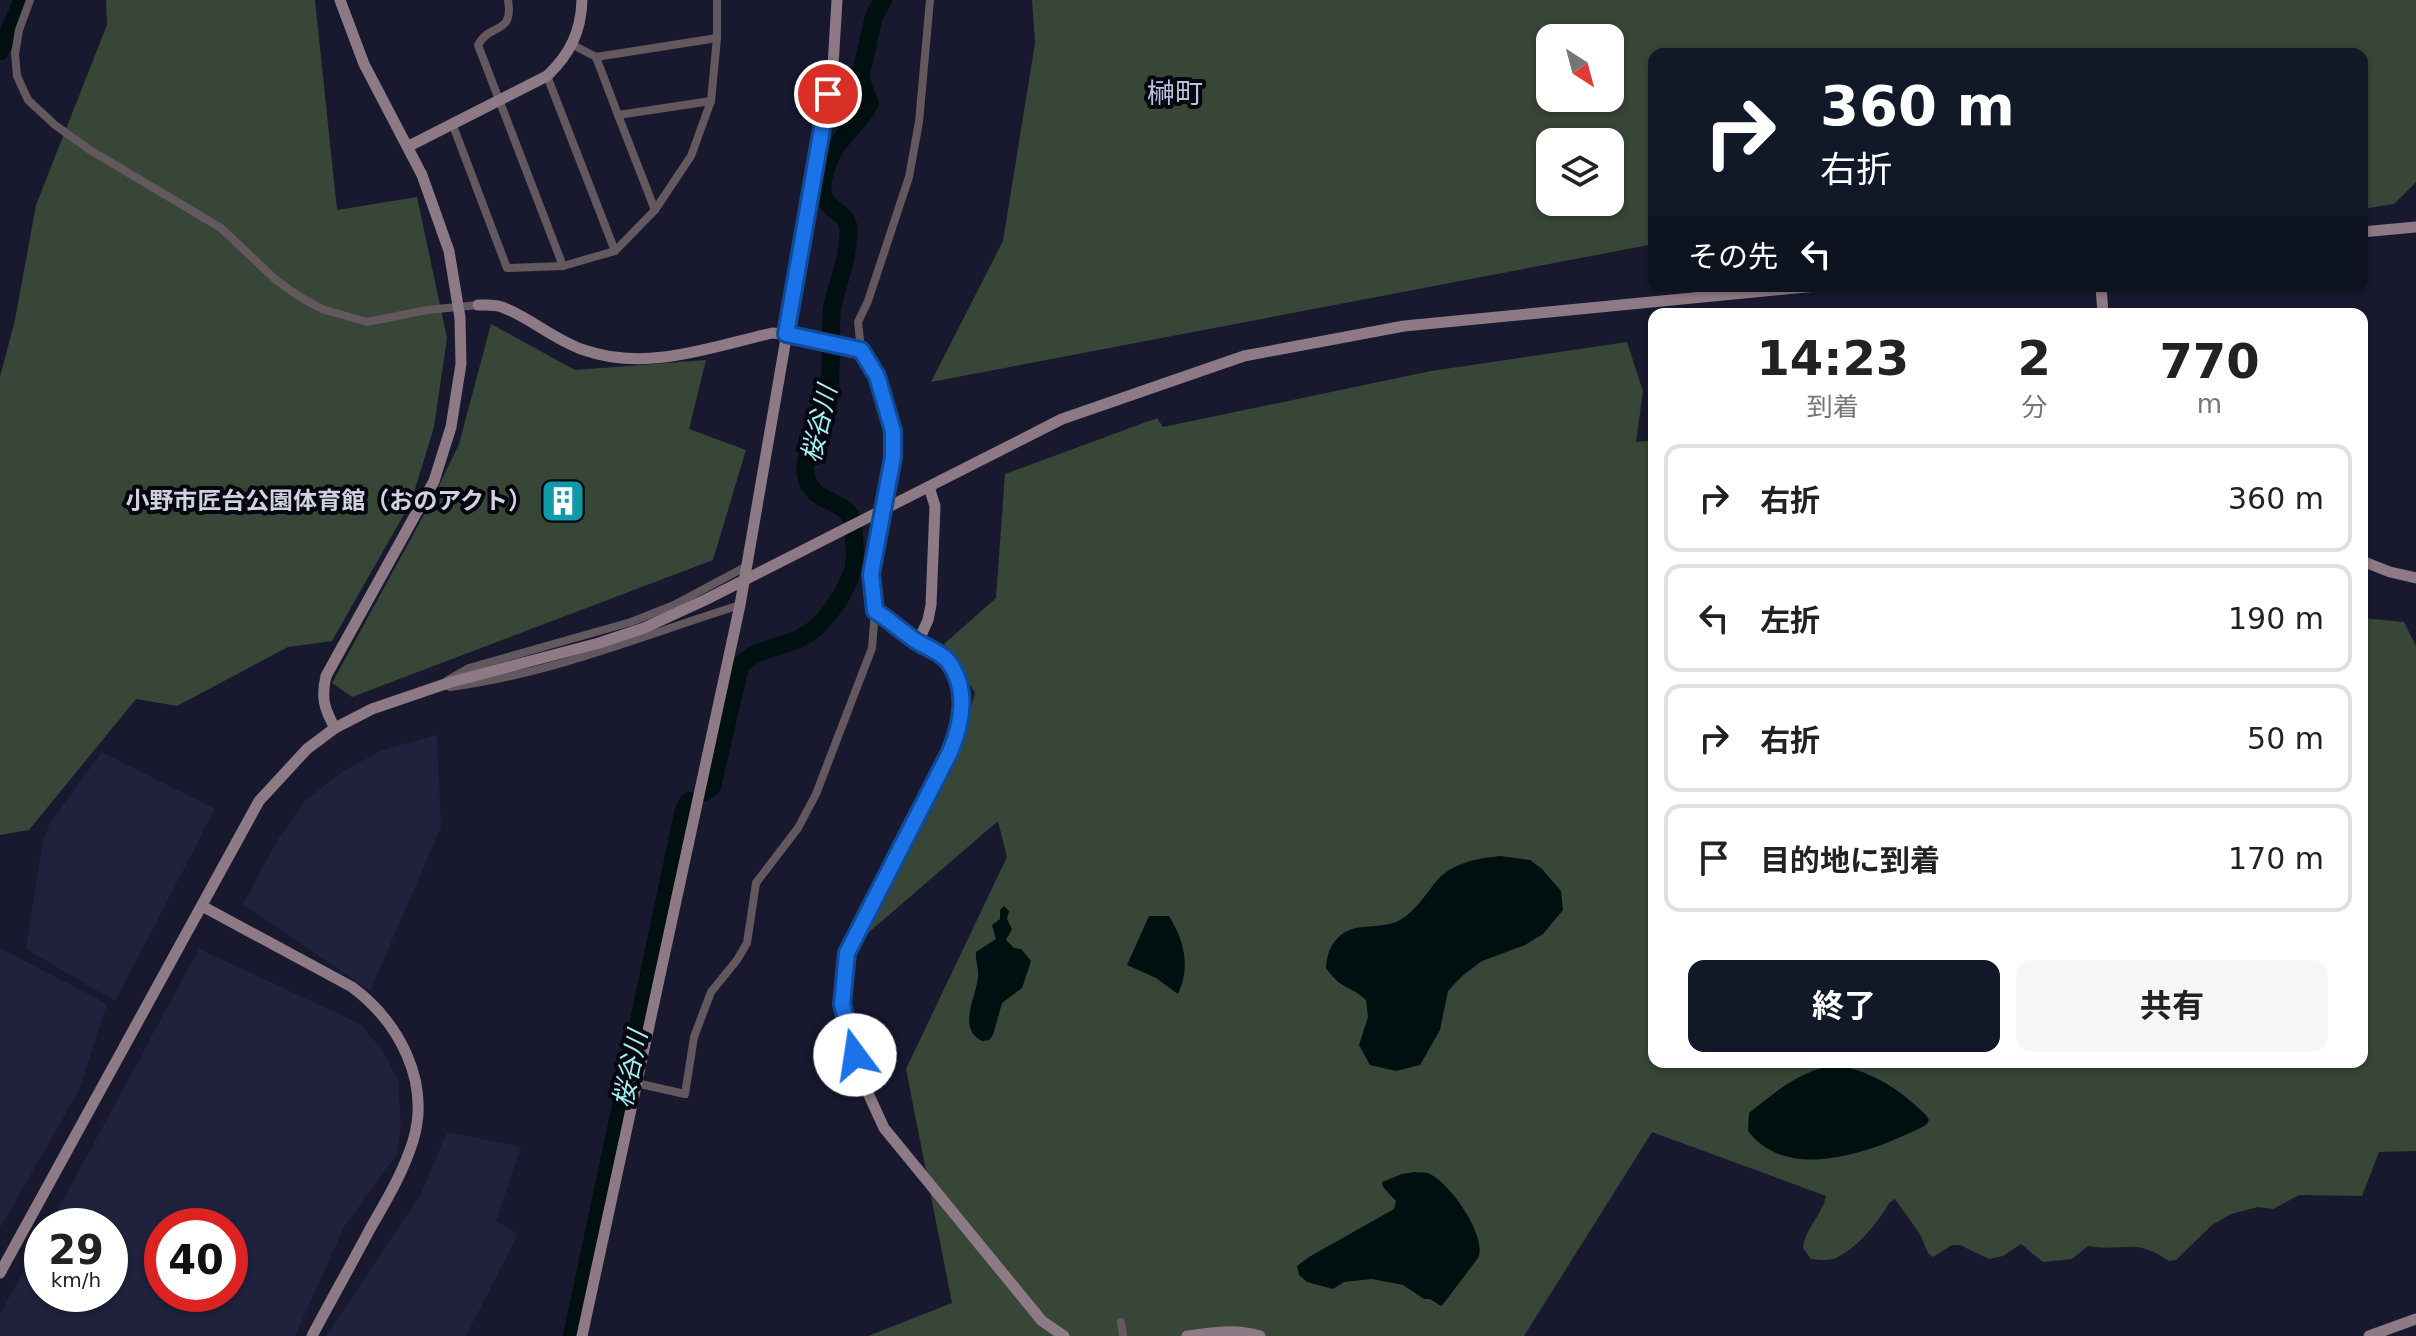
<!DOCTYPE html>
<html lang="ja">
<head>
<meta charset="utf-8">
<style>
  body { margin:0; font-family:"DejaVu Sans","Noto Sans JP",sans-serif; background:#f6f6f6; color:#222; height:100vh; display:flex; flex-direction:column; font-size:30px; white-space:nowrap }
  * { box-sizing:border-box; margin:0 }
  p { font-size:26px; color:#767676 }
  .icon { flex:none; width:44px; height:44px; fill:none; stroke:currentColor; stroke-width:2; stroke-linecap:round; stroke-linejoin:round }
  .map { position:relative; flex:1; overflow:hidden }
  .panel { position:absolute; left:1648px; top:308px; width:720px; height:760px; display:flex; flex-direction:column; background:#fff; border-radius:16px; box-shadow:0 2px 6px #0004 }
  .panel>* { flex:none }
  .top-card { position:absolute; left:1648px; top:48px; width:720px; height:244px; border-radius:16px; box-shadow:0 2px 6px #0004; background:#111827; color:#fff; overflow:hidden }
  .needle { width:52px; rotate:144deg }
  .buttons { position:absolute; left:1536px; top:24px; display:grid; gap:16px }
  .buttons a { display:grid; place-items:center; width:88px; height:88px; border-radius:16px; background:#fff; box-shadow:0 2px 6px #0004; font-size:40px }
  .speed { position:absolute; left:24px; top:1208px; display:flex; gap:16px; font-size:40px; font-weight:700; text-align:center }
  .speed>* { display:grid; place-content:center; width:104px; height:104px; border-radius:50%; background:#fff; box-shadow:0 2px 6px #0004; line-height:1 }
  .speed small { font-size:20px; font-weight:400 }
  .speed .limit { border:12px solid #d22; background:#fff; color:#111 }
  .pin { position:absolute; display:grid; place-items:center; width:68px; height:68px; color:#fff; margin:-34px; border:4px solid #fff; border-radius:50%; box-shadow:0 2px 8px #0007 }
  .me { position:absolute; width:88px; margin:-44px; rotate:346deg; stroke-linejoin:round; filter:drop-shadow(0 0 6px #0008) }
  .turn { display:flex; align-items:center; gap:28px; height:168px; padding:0 40px; font-size:36px }
  .turn .icon { width:104px; height:104px; stroke-width:2.5 }
  .turn b { display:block; font-size:56px; line-height:68px }
  .then { display:flex; align-items:center; height:76px; padding:0 40px; background:#0003; gap:16px; font-size:30px }
  .eta { display:flex; justify-content:space-evenly; align-items:center; height:136px; text-align:center }
  .eta b { font-size:48px; font-weight:700; line-height:56px }
  .cta { display:flex; gap:16px; margin-top:auto; padding:16px 40px }
  .cta a { flex:1; height:92px; border-radius:16px; background:#111827; color:#fff; font-size:32px; font-weight:700; line-height:92px; text-align:center }
  .cta a+a { background:#f6f6f6; color:#222 }
  ul { padding:0; list-style:none }
  li { display:flex; align-items:center; gap:24px; height:108px; margin:0 16px 12px; padding:0 24px; border:4px solid #e0e0e0; border-radius:16px }
  li div { flex:1 }
  li b { display:block; font-size:30px }
  li em { font-style:normal }
  .map>svg:first-child { display:block }
</style>
</head>
<body>
<div class="map">
<svg width="2416" height="1336" viewBox="0 0 2416 1336">
  <rect width="100%" height="100%" fill="#18192f"/>
  <g fill="#20223d" fill-rule="evenodd">
    <path d="M437,735L441,827L370,991L243,904L278,839L305,801L343,771L383,750Z"/>
    <path d="M102,752L215,809L115,1001L26,949L43,841L50,823Z"/>
    <path d="M0,948L107,1004L79,1090L0,1228Z"/>
    <path d="M199,949L360,1024L382,1050L398,1081L401,1127L397,1154L344,1227L295,1336H0V1314L42,1238V1294H110V1226H49ZM230,1226V1294H162V1226Z"/>
    <path d="M447,1132L521,1147L496,1221L518,1234L466,1336H326L421,1194Z"/>
  </g>
  <g fill="#374636" fill-rule="evenodd">
    <path d="M106,0H315L337,210L417,197L447,338L434,427L411,502L332,641L288,647L177,706L136,699L29,830L0,835V377L15,320L36,205L107,25Z"/>
    <path d="M1032,0H2416V182L2394,204L2362,209V54H1654V244L931,382L1003,241L1035,43ZM1610,38V98H1550V38ZM1610,142V202H1550V142Z"/>
    <path d="M491,324L575,370L706,360L689,429L746,450L713,560L352,697L332,683L432,500L459,444Z"/>
    <path d="M1627,342L1643,391L1636,442L1654,440V1062H2362V618L2404,622L2416,646V1151L2379,1152L2362,1196L2299,1195L2273,1209L2258,1207L2231,1214L2212,1225L2176,1260L2169,1261C2135,1237 2124,1252 2088,1246L2072,1259L2043,1262L2021,1244L2003,1256L1989,1259L1960,1245H1952L1933,1257L1928,1253L1920,1234L1895,1199L1889,1203C1879,1222 1856,1249 1836,1258C1828,1261 1820,1260 1811,1259L1803,1248C1805,1229 1822,1215 1826,1196L1652,1132L1524,1336H868L952,1303L906,1069L1007,857L998,821L868,933L956,762L975,693L944,644L996,598L1005,474L1157,418L1163,427L1431,371Z"/>
  </g>
  <g fill="#001011">
    <path d="M1501,856L1530,860L1542,869L1561,891L1563,910L1543,934L1525,945L1482,961L1462,976L1448,991L1440,1030L1420,1065L1396,1071L1370,1065L1359,1045L1368,1017L1366,1000C1350,985 1341,990 1326,968C1327,954 1330,944 1341,935C1356,922 1382,930 1400,920C1415,911 1424,897 1434,884C1450,863 1477,858 1501,856Z"/>
    <path d="M1004,906L1009,911L1007,919L1012,929L1006,940L1014,948L1021,949L1031,961L1022,988L1002,1003L993,1035L989,1040L982,1041C957,1028 976,998 978,977C979,968 975,960 976,952L996,939L992,925L1000,919V910Z"/>
    <path d="M1149,916H1169C1184,940 1191,967 1178,994L1156,978L1127,965Z"/>
    <path d="M1838,1065C1875,1073 1899,1089 1926,1115L1929,1120L1926,1125C1877,1150 1789,1185 1748,1131L1749,1113C1777,1091 1801,1069 1838,1065Z"/>
    <path d="M1415,1172C1419,1173 1424,1172 1428,1173C1450,1182 1488,1237 1478,1258L1444,1303L1441,1306L1430,1299H1424L1403,1285L1372,1279L1344,1282L1333,1289L1307,1282L1299,1275L1297,1266L1309,1257L1394,1209L1396,1201L1383,1187L1382,1182L1402,1174Z"/>
  </g>
  <g fill="none" stroke-linecap="round" stroke-linejoin="round">
    <g stroke="#001011" stroke-width="18">
      <path d="M0,51L23,0"/>
      <path d="M705,792L712,787L740,666C755,650 774,648 794,641C821,631 842,599 852,573C856,563 855,548 854,537C853,532 854,524 852,519C843,498 811,504 806,475C802,457 816,440 822,423C836,386 828,347 832,309C835,291 843,273 846,255C847,247 850,234 848,225C843,209 818,209 823,180C831,141 851,134 870,104L860,78L874,16L883,0"/>
      <path d="M572,1336L684,809L689,801"/>
    </g>
    <g stroke="#64585f" stroke-width="8">
      <path d="M30,0L19,30L15,54L17,76L28,100L55,125L90,150L221,228L276,280L300,297L322,309L367,322L427,310L478,305"/>
      <path d="M508,0C514,36 490,22 478,45L563,266"/>
      <path d="M573,45L596,57L717,38"/>
      <path d="M596,57L618,115L711,101"/>
      <path d="M547,76L615,251"/>
      <path d="M618,115L655,210"/>
      <path d="M452,123L507,268L563,266L615,251L655,210L691,156L711,101L717,38V0"/>
      <path d="M861,350L858,322L868,301L909,177L919,122L930,0"/>
      <path d="M448,680L469,668L631,622L674,605L747,566"/>
      <path d="M450,687C551,674 644,635 740,605"/>
      <path d="M636,1083L685,1094L694,1037L711,992L737,960L747,943L756,883L798,828L816,794L872,648L875,611"/>
      <path d="M1121,1322L1123,1336"/>
    </g>
    <g stroke="#8e7a85" stroke-width="11">
      <path d="M409,146L547,76C570,54 581,32 582,0"/>
      <path d="M2362,232L2416,227"/>
      <path d="M2101,286L2103,314"/>
      <path d="M478,305C486,305 495,304 502,307C531,318 554,340 584,350C646,372 711,347 772,333L786,334L861,350L877,376L893,431V457L871,574L875,611C890,620 901,631 916,641C926,647 940,652 948,661C969,688 962,724 950,752L847,953L842,1004L862,1080L884,1128L1042,1321L1064,1336"/>
      <path d="M2362,561L2390,572L2416,578"/>
      <path d="M918,642L928,620L931,605L935,506L929,487"/>
      <path d="M335,728C324,709 321,697 326,676L434,481L451,427L461,364L460,318L449,251L422,175L364,64L340,0"/>
      <path d="M202,906L352,987C399,1022 431,1082 413,1141C403,1173 386,1201 370,1229C351,1265 331,1300 312,1336"/>
      <path d="M0,1273L259,801L307,749L335,728L372,709L451,682L599,643L644,628L705,600L1062,419L1244,356L1404,326L1817,286"/>
      <path d="M582,1336L740,605L833,66L837,0"/>
      <path d="M1187,1336C1213,1333 1234,1328 1260,1336"/>
      <path d="M2369,1336L2416,1319"/>
    </g>
  </g>
  <g fill="none" stroke-linecap="round" stroke-linejoin="round">
    <g stroke="#114b97" stroke-width="20">
      <path id="route" d="M828,94L786,334L861,350L877,376L893,431V457L871,574L875,611C890,620 901,631 916,641C926,647 940,652 948,661C969,688 962,724 950,752L847,953L842,1004L855,1055"/>
    </g>
    <use href="#route" stroke="#1a73e8" stroke-width="14"/>
  </g>
  <defs>
    <g id="building-square" transform="scale(2.3)"><rect x="-9" y="-9" width="18" height="18" rx="4" fill="#0f9aa8" stroke="#05060e"/><path d="M-4-6H4V6H1V3H-1V6H-4ZM-2.5-4.3h1.7v1.8h-1.7ZM.8-4.3h1.7v1.8H.8ZM-2.5-1h1.7V.8h-1.7ZM.8-1h1.7V.8H.8Z" fill="#fff"/></g>
  </defs>
  <g fill-rule="evenodd">
    <use href="#building-square" x="563" y="501"/>
  </g>
  <g text-anchor="middle" stroke-width="8" stroke-linejoin="round" paint-order="stroke">
    <g font-size="24" font-weight="bold" fill="#d0d2e2" stroke="#05060e" text-anchor="end">
      <text x="532" y="509">小野市匠台公園体育館（おのアクト）</text>
    </g>
    <g font-size="26" font-style="italic" fill="#a2f0f4" stroke="#05060e">
      <text transform="translate(819 424) rotate(-77)" y="9">桜谷川</text>
      <text transform="translate(630 1069) rotate(-78)" y="9">桜谷川</text>
    </g>
    <g font-size="28" fill="#bdc1e0" stroke="#05060e">
      <text x="1175" y="103">榊町</text>
    </g>
  </g>
</svg>
<div class="buttons">
<a><svg class="needle" viewBox="-14 -14 28 28"><path d="M0-13l5 13h-10z" fill="#e53935"/><path d="M0 13l5-13h-10z" fill="#767676"/></svg></a>
<a><svg class="icon" aria-label="layers" viewBox="0 0 24 24"><path d="M12 4l9 5-9 5-9-5zM3 14l9 5 9-5"/></svg></a>
</div>
<div class="speed"><div>29<small>km/h</small></div><div class="limit">40</div></div>
<div class="pin" style="left:828px;top:94px;background:#d93025"><svg class="icon" aria-label="arrive" viewBox="0 0 24 24"><path d="M6 21V4h12l-3 4 3 4H6"/></svg></div>
<svg class="me" style="left:855px;top:1055px" viewBox="-20 -20 40 40"><circle r="19" fill="#fff"/><path d="M0-13L10 11 0 6-10 11z" fill="#1a73e8"/></svg>
<div class="top-card">
<div class="turn"><svg class="icon" aria-label="right" viewBox="0 0 24 24"><path d="M7 20v-9h11M14 6l5 5-5 5"/></svg><div><b>360 m</b>右折</div></div>
<div class="then">その先<svg class="icon" aria-label="left" viewBox="0 0 24 24"><path d="M17 20v-9H6M10 6l-5 5 5 5"/></svg></div>
</div>
<section class="panel">
<div class="eta">
<div><b>14:23</b><p>到着</p></div>
<div><b>2</b><p>分</p></div>
<div><b>770</b><p>m</p></div>
</div>
<ul>
<li><svg class="icon" aria-label="right" viewBox="0 0 24 24"><path d="M7 20v-9h11M14 6l5 5-5 5"/></svg><div><b>右折</b></div><em>360 m</em></li>
<li><svg class="icon" aria-label="left" viewBox="0 0 24 24"><path d="M17 20v-9H6M10 6l-5 5 5 5"/></svg><div><b>左折</b></div><em>190 m</em></li>
<li><svg class="icon" aria-label="right" viewBox="0 0 24 24"><path d="M7 20v-9h11M14 6l5 5-5 5"/></svg><div><b>右折</b></div><em>50 m</em></li>
<li><svg class="icon" aria-label="arrive" viewBox="0 0 24 24"><path d="M6 21V4h12l-3 4 3 4H6"/></svg><div><b>目的地に到着</b></div><em>170 m</em></li>
</ul>
<div class="cta"><a>終了</a><a>共有</a></div>
</section>
</div>
</body>
</html>
